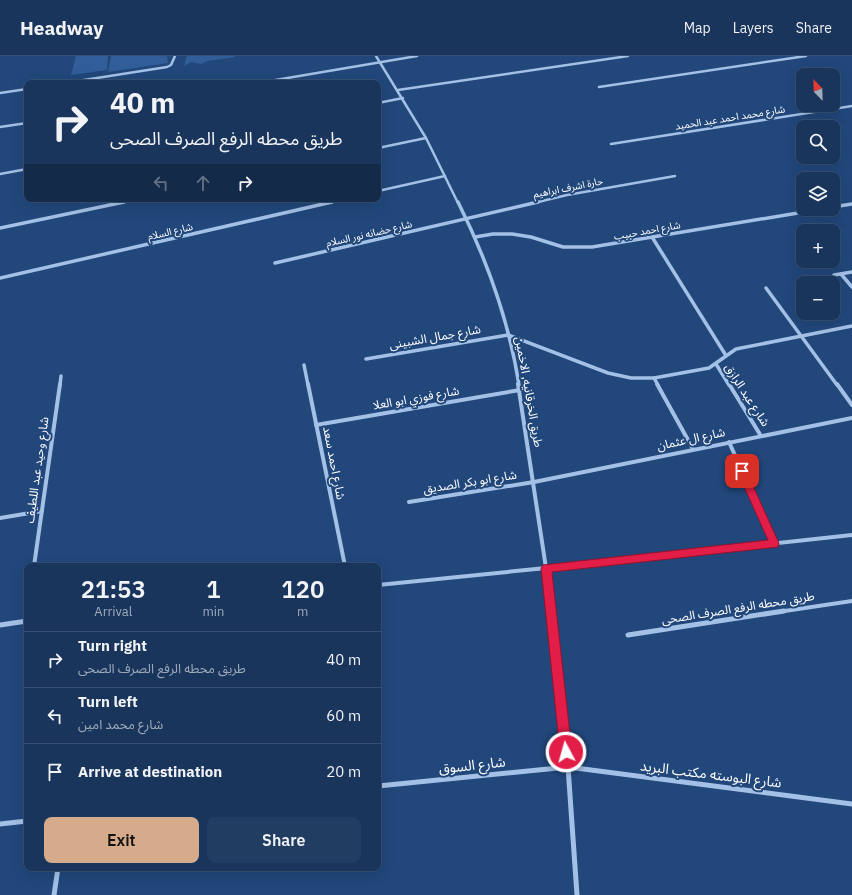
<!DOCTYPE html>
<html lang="en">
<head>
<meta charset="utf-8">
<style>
  body { margin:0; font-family:"IBM Plex Sans","Noto Sans Arabic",sans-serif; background:#223d62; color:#f1f3f6; height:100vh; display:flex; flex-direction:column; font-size:15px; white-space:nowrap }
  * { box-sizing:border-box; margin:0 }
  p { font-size:13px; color:#9fabbb }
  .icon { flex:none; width:22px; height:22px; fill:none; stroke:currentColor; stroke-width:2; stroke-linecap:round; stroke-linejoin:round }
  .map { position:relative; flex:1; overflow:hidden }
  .drawer { position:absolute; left:24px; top:507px; width:357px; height:308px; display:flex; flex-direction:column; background:#19355c; border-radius:8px; box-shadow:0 4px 16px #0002,0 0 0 1px #375072 }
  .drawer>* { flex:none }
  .hud { position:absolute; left:24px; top:24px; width:357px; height:122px; border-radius:8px; box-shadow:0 4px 16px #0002,0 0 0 1px #375072; background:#19355c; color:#f1f3f6; overflow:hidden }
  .needle { width:26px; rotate:337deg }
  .controls { position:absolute; left:796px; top:12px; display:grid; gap:8px }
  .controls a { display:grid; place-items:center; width:44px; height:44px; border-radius:8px; background:#19355c; box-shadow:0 4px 16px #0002,0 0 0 1px #375072; font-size:20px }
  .pin { position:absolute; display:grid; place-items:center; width:34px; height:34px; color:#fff; margin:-17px; border-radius:8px; box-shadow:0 2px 6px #0006 }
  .me { position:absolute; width:44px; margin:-22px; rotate:354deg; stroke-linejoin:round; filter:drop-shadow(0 0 3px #0008) }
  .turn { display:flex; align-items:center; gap:14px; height:84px; padding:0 20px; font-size:18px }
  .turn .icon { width:52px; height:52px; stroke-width:2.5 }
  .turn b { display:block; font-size:28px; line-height:34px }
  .lanes { display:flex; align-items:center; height:38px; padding:0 20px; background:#0003; justify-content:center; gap:20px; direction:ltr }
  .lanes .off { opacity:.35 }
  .eta { display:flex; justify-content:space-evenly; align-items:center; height:68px; text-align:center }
  .eta b { font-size:24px; font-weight:600; line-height:28px }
  .button { display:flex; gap:8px; margin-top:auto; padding:8px 20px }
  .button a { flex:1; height:46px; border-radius:8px; background:#d6ab8b; color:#111; font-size:16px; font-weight:600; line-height:46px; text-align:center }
  .button a+a { background:#223d62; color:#f1f3f6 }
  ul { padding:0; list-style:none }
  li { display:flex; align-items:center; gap:12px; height:56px; padding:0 20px; border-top:1px solid #375072 }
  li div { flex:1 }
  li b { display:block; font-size:15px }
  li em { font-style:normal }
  header { display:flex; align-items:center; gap:24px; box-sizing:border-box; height:56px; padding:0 20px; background:#19355c; border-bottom:1px solid #375072 }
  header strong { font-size:19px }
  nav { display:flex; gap:22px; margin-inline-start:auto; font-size:14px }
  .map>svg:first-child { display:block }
</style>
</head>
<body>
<header>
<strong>Headway</strong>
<nav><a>Map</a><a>Layers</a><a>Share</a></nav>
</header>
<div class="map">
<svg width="852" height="839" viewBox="0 0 852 839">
  <rect width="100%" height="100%" fill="#21477b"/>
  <g fill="#315e98">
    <path d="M76,0H108L107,14L71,19Z"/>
    <path d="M111,0H167L168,7L108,16Z"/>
    <path d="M187,0H235V1L208,5L201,8L191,6L184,10Z"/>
  </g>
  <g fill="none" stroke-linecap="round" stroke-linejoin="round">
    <g stroke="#a3c0e6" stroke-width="2.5">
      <path d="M376,0L426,82L458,147"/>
      <path d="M65,27L167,11L171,9L175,0"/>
      <path d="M258,27L417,0"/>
      <path d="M599,31L806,0"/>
      <path d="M398,34L628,0"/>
      <path d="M0,37L27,33"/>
      <path d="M378,47L403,42"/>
      <path d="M0,71L27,67"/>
      <path d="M611,88L852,50"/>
      <path d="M378,92L426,82"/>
      <path d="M0,118L27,113"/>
      <path d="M378,135L445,120"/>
      <path d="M119,147L137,143"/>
      <path d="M328,147L344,143"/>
      <path d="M534,147L567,139L675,120"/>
    </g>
    <g stroke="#a3c0e6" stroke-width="3.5">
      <path d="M458,146C487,204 509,265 519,329"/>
      <path d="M833,151L852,148"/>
      <path d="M0,172L124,146"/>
      <path d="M475,181L493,178H512L531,181L563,191H592L822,153"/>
      <path d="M652,181L725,298"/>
      <path d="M275,207L538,146"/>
      <path d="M841,218L852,231"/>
      <path d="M834,219L852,216"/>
      <path d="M0,222L332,146"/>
      <path d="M766,232L837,329"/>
      <path d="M366,303L508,279L608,317L631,322H654L709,312L736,293L852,270"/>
      <path d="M716,308L729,329"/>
      <path d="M304,309L308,329"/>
      <path d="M654,322L658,329"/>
      <path d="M60,329L61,320"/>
    </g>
    <g stroke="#a3c0e6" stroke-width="4">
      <path d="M308,328L345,510"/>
      <path d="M657,328L693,393"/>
      <path d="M729,328L761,380"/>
      <path d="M837,328L852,349"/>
      <path d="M316,369L520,334"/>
      <path d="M729,386L775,488"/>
      <path d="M409,446L534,426L852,362"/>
      <path d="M0,462L42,455"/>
      <path d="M34,510L60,328"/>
      <path d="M378,529L546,512L518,328"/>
      <path d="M551,556L546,512L852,479"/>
      <path d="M778,556L852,545"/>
    </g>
    <g stroke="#a3c0e6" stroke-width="5">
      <path d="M551,555L568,711L577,839"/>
      <path d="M26,565L27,559"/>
      <path d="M0,569L27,565"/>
      <path d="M628,579L784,555"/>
      <path d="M378,730L568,711L852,748"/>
      <path d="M0,768L27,765"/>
      <path d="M54,839L58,812"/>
    </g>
  </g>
  <path fill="#e11d48" stroke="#92132f" d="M742,411L745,412L778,485L779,488L778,491L552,516L572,696L570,700L566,702L562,700L560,696L541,512L543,509L768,484L737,415L739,412Z"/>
  <g text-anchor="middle" stroke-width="4" stroke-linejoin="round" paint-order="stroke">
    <g font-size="10" fill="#fff" stroke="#21477b">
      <text transform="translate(730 61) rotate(-9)" y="4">شارع محمد احمد عبد الحميد</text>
      <text transform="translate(568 131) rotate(-11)" y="4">حارة اشرف ابراهيم</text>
      <text transform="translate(647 174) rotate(-10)" y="4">شارع احمد حبيب</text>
      <text transform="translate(170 175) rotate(-13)" y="4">شارع السلام</text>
      <text transform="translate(369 177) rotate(-13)" y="4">شارع حضانه نور السلام</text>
    </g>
    <g font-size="12" fill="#fff" stroke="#21477b">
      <text transform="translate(435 281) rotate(-10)" y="4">شارع جمال الشبينى</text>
      <text transform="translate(529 336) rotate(80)" y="4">طريق الخرقانيه, الاخمين</text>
      <text transform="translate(747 339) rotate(57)" y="4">شارع عبد الرازق</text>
      <text transform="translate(416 342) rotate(-10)" y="4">شارع فوزي ابو العلا</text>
      <text transform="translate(691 383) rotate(-12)" y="4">شارع ال عثمان</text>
      <text transform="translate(334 407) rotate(79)" y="4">شارع احمد سعد</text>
      <text transform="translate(37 414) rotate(-82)" y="4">شارع وحيد عبد اللطيف</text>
      <text transform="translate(470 426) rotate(-9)" y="4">شارع ابو بكر الصديق</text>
      <text transform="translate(738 552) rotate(-9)" y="4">طريق محطه الرفع الصرف الصحى</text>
    </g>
    <g font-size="14" fill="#fff" stroke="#21477b">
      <text transform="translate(472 709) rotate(-6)" y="5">شارع السوق</text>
      <text transform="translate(711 718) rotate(7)" y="5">شارع البوسته مكتب البريد</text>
    </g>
  </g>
</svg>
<div class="controls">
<a><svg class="needle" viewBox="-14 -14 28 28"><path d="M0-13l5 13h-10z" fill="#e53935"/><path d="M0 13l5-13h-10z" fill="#9fabbb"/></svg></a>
<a><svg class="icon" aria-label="search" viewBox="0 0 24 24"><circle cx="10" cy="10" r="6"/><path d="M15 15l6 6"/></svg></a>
<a><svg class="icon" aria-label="layers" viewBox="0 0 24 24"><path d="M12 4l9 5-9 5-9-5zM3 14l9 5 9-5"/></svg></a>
<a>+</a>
<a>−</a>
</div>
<div class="pin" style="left:742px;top:415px;background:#d93025"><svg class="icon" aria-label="arrive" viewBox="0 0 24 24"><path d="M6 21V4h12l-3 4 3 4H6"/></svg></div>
<svg class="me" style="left:566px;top:696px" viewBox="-20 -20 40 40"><circle r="17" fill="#e11d48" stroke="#fff" stroke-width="3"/><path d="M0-11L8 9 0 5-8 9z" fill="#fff"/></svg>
<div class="hud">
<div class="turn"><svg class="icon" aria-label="right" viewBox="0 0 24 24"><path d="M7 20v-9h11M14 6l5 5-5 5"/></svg><div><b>40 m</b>طريق محطه الرفع الصرف الصحى</div></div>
<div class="lanes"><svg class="icon off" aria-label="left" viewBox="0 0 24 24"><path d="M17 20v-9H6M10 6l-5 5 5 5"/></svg><svg class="icon off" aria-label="ahead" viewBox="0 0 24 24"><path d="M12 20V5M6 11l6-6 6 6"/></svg><svg class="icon" aria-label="right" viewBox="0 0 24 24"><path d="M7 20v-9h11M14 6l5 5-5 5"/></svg></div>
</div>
<section class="drawer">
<div class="eta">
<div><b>21:53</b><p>Arrival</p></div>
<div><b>1</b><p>min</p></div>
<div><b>120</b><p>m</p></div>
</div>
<ul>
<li><svg class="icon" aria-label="right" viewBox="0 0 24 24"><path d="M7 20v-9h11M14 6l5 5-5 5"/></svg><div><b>Turn right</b><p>طريق محطه الرفع الصرف الصحى</p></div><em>40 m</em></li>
<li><svg class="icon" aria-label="left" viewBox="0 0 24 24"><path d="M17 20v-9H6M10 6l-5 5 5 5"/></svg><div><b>Turn left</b><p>شارع محمد امين</p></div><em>60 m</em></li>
<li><svg class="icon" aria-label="arrive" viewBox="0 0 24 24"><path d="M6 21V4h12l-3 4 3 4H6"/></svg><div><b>Arrive at destination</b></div><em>20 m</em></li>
</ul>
<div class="button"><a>Exit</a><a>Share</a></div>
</section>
</div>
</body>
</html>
